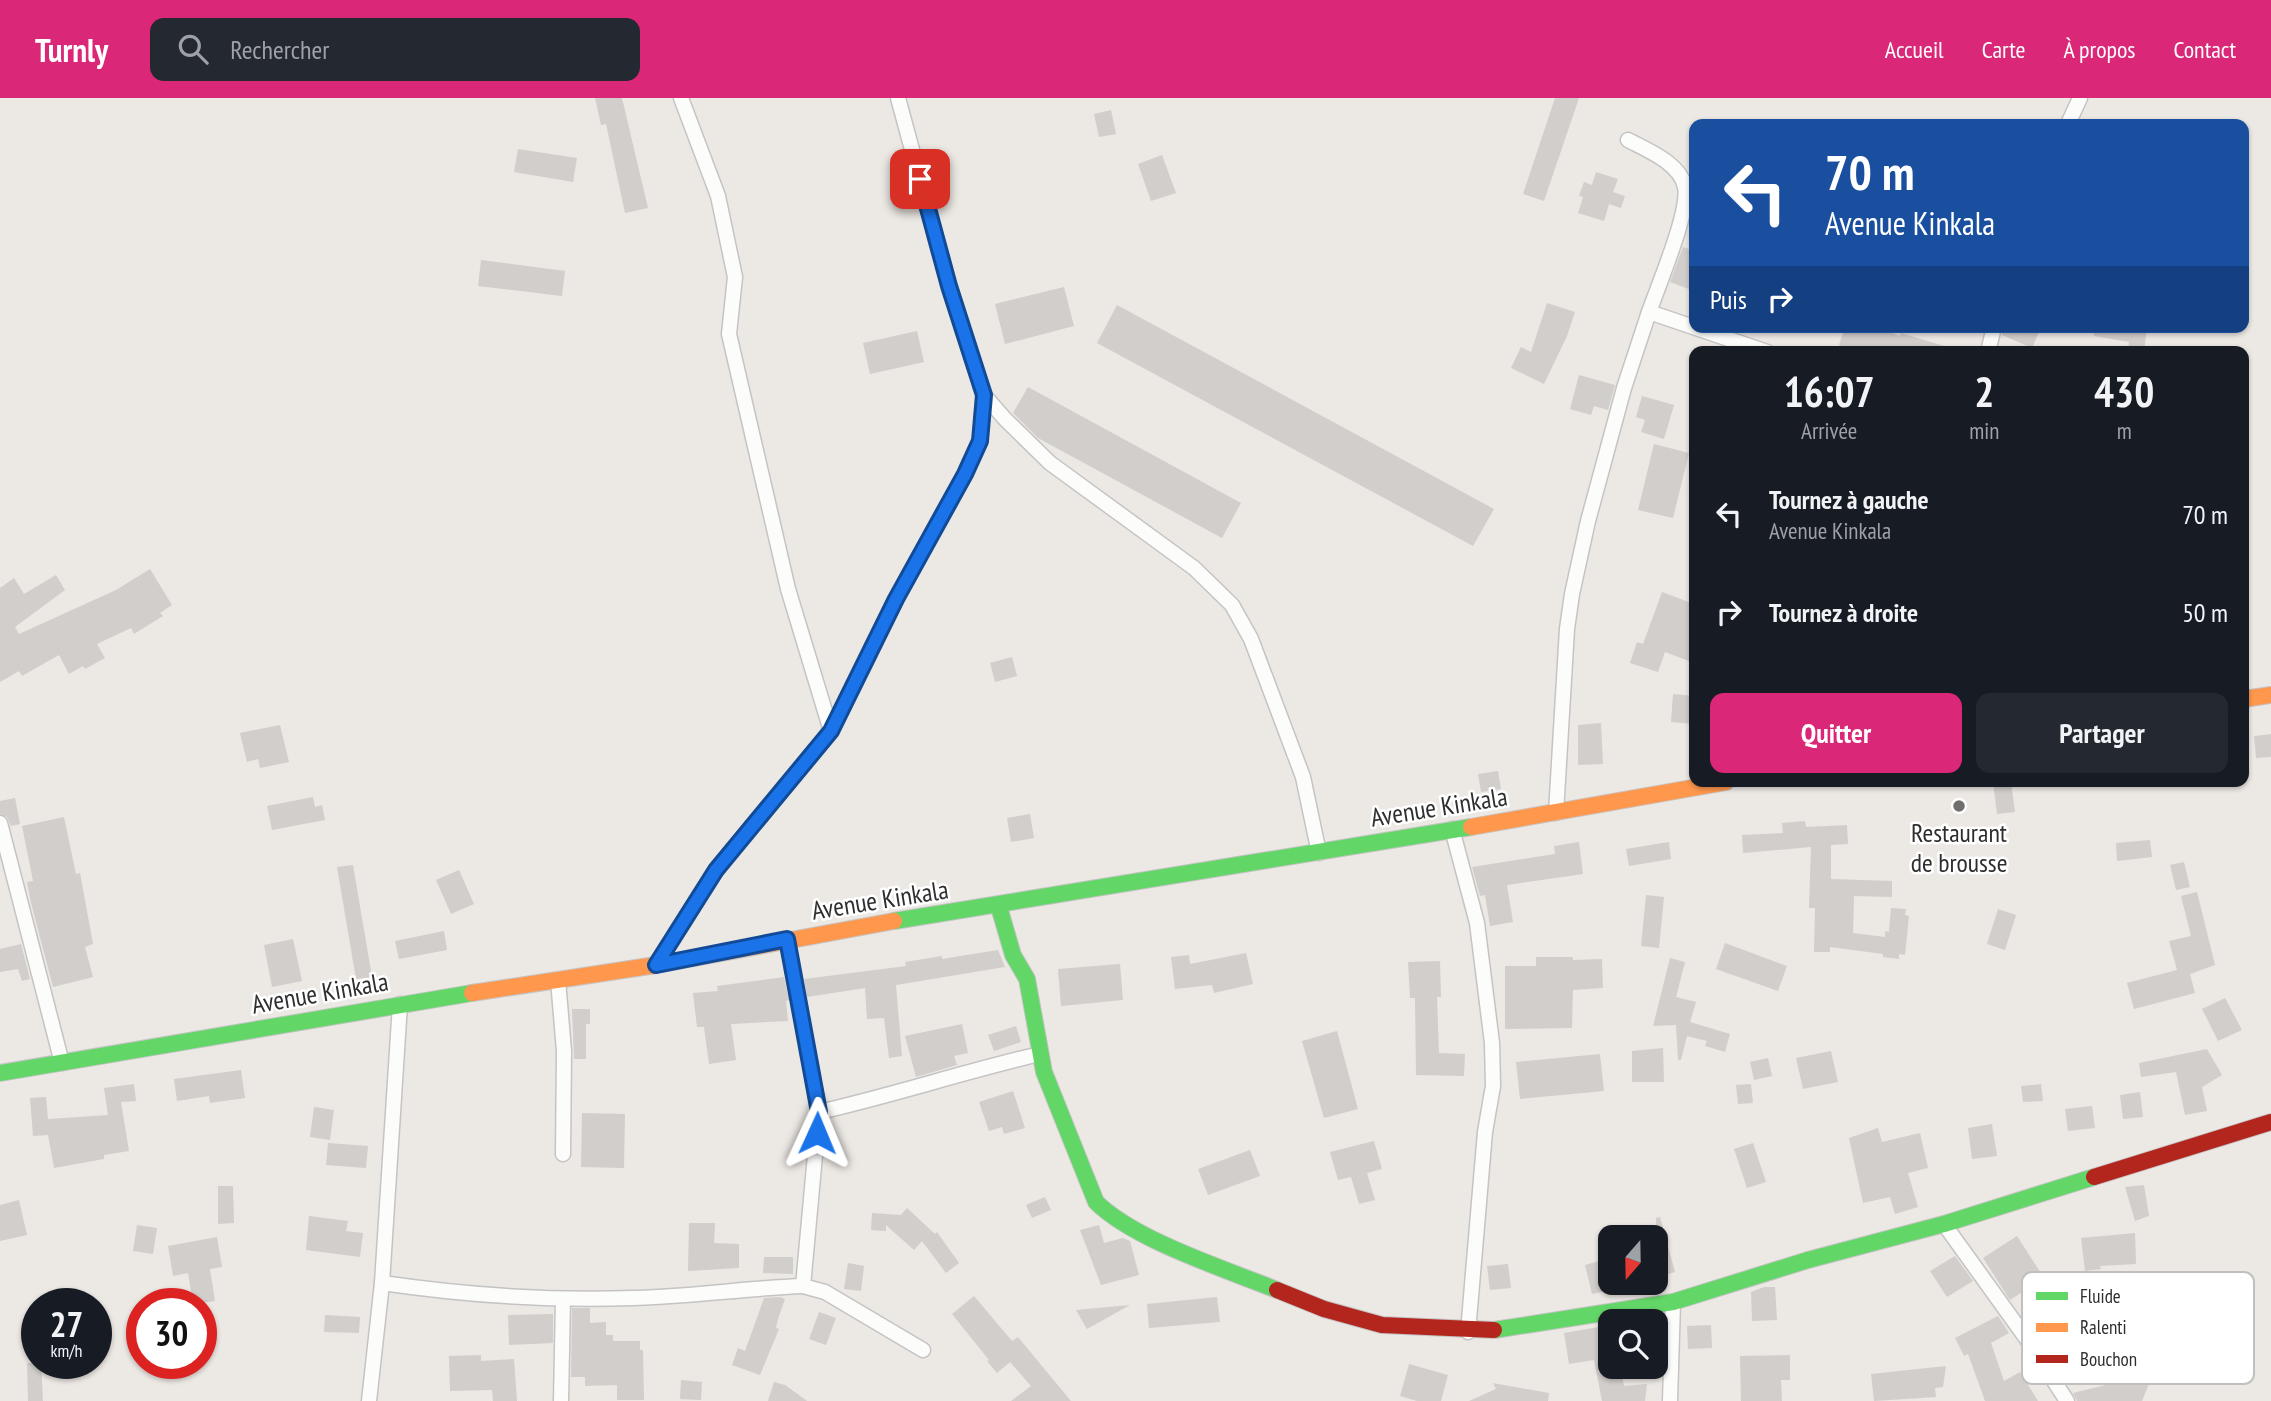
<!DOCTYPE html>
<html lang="fr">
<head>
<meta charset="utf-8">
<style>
  body { margin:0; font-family:"PT Sans Narrow",sans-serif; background:#242831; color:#f1f3f6; height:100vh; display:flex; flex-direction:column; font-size:26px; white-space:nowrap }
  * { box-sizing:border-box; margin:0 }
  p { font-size:23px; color:#9ea1a6 }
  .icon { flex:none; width:38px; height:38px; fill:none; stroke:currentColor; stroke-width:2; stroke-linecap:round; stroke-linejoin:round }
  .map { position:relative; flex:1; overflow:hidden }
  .drawer { position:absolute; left:1689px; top:248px; width:560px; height:441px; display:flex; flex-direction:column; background:#171b24; border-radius:14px; box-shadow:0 2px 5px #0004 }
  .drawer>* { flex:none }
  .hud { position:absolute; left:1689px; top:21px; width:560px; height:214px; border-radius:14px; box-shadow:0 2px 5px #0004; background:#1a4fa0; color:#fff; overflow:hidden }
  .needle { width:46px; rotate:200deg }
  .buttons { position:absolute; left:1598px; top:1127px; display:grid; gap:14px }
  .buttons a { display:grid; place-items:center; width:70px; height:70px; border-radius:14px; background:#171b24; box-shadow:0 2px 5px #0004; font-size:35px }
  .speed { position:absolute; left:21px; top:1190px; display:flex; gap:14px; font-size:35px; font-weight:700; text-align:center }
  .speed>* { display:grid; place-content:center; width:91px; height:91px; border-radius:50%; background:#171b24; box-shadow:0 2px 5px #0004; line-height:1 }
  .speed small { font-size:18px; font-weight:400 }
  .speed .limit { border:10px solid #d22; background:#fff; color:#111 }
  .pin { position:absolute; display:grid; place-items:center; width:60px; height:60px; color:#fff; margin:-30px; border-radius:14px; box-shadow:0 4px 10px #0006 }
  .me { position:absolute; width:77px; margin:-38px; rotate:1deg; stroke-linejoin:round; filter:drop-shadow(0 0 5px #0008) }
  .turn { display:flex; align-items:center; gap:24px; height:147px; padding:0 21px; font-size:32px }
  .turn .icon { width:91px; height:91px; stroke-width:2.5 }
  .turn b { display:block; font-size:49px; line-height:60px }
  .then { display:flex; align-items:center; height:66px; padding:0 21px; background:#0003; gap:14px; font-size:26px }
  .eta { display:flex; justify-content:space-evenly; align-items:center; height:119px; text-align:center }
  .eta b { font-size:42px; font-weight:700; line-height:49px }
  .button { display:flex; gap:14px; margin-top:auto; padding:14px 21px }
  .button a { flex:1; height:80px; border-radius:14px; background:#db2777; color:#fff; font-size:28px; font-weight:700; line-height:80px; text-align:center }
  .button a+a { background:#242831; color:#f1f3f6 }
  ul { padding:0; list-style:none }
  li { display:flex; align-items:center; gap:21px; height:98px; padding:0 21px }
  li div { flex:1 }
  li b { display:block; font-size:26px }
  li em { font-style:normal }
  header { display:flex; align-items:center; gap:42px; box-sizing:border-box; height:98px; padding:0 35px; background:#db2777; color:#fff }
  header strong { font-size:33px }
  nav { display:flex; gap:38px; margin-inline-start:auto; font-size:24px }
  .search { width:490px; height:63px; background:#242831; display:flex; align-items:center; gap:18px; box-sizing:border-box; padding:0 24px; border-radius:14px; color:#9ea1a6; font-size:26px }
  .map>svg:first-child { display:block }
</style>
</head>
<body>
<header>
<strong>Turnly</strong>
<div class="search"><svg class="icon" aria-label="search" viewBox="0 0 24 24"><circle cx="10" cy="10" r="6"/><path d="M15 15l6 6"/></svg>Rechercher</div>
<nav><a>Accueil</a><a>Carte</a><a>À propos</a><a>Contact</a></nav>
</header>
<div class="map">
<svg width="2271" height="1303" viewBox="0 0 2271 1303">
  <rect width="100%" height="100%" fill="#ece8e4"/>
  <g fill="#d1cecb">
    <path d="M595,0H622L648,110L625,115L606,26L601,27Z"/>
    <path d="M1555,0H1579L1544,103L1523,96Z"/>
    <path d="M1111,12L1116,36L1099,39L1094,16Z"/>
    <path d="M518,51L577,60L573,84L514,74Z"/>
    <path d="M1162,57L1176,95L1151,103L1138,66Z"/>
    <path d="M1596,74L1618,81L1613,94L1625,98L1621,110L1609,106L1604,123L1578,115L1583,99L1579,98L1584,84L1592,87Z"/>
    <path d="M1683,149L1694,153V193L1670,184Z"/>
    <path d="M481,162L565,173L562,198L478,188Z"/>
    <path d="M1064,189L1074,228L1005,246L995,206Z"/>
    <path d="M1547,205L1575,214L1567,238L1544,286L1511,270L1521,249L1531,254Z"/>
    <path d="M1117,207L1494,411L1473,448L1097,245Z"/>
    <path d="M1845,229H1877L1900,238L1901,235L1951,250L1950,254H1859L1839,247Z"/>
    <path d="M2003,229H2041L2032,250L2002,237Z"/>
    <path d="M2094,229H2147L2144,254H2128L2129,244L2094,238Z"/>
    <path d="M917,233L924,264L870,276L863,245Z"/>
    <path d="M1579,277L1615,287L1608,312L1594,308L1591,317L1570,311Z"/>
    <path d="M1028,289L1241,405L1222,440L1038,340L1013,315Z"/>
    <path d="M1642,298L1674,307L1664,341L1641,334L1645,322L1636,319Z"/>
    <path d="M1654,346L1689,355L1673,420L1638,412Z"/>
    <path d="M150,471L172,507L160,515L163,518L134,536L131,530L97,546L105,560L85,571L83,568L69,576L59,557L22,578L19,573L0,584V490L14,480L24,496L56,477L65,492L15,529L19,536L116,492Z"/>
    <path d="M1662,494L1694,506V565L1665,554L1658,574L1630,565L1637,544L1643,546Z"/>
    <path d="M1012,559L1017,578L995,584L990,565Z"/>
    <path d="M1673,596L1694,598V626L1671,624Z"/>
    <path d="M1601,625L1603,666L1578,667V627Z"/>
    <path d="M280,627L289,664L260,670L258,661L247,664L240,635Z"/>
    <path d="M2271,636V659L2256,660L2254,638Z"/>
    <path d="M1498,673L1501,691L1481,694L1478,676Z"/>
    <path d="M1993,684H2011L2015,714L1997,716Z"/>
    <path d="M313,699L315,709L322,707L325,722L272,732L267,708Z"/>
    <path d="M15,700L20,726L11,728L7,719L0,716V703Z"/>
    <path d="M1030,716L1034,740L1011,744L1007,720Z"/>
    <path d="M64,719L76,776L80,775L93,846L85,849L93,879L53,889L31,805L27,784L33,783L22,728Z"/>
    <path d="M1805,723L1806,729L1847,727L1848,746L1831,747V781L1892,783V799L1854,798L1853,835L1885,839V833L1889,834L1891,810L1906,811L1905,817L1909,818L1905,857L1899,856V861L1883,859V856L1830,849V854H1814L1815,810H1809L1811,749L1743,755L1742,737L1783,735L1782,725Z"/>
    <path d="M2150,742L2152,759L2117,763L2116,745Z"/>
    <path d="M1579,744L1583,776L1507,787L1513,824L1490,828L1485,797L1480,798L1472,769L1555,756L1554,748Z"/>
    <path d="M1669,744L1671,761L1629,768L1626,751Z"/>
    <path d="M2184,764L2190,789L2176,792L2170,767Z"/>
    <path d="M353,767L372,879L356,881L337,769Z"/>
    <path d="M459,772L474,806L451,816L436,782Z"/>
    <path d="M2197,794L2215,867L2190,876L2195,895L2134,911L2127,885L2177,872L2169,843L2191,838L2181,798Z"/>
    <path d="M1646,797L1664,799L1659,850L1641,848Z"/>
    <path d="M1998,811L2016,817L2005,852L1987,846Z"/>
    <path d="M444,833L447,852L399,861L395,843Z"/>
    <path d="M293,841L302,883L272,889L264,847Z"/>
    <path d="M1725,845L1787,868L1778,893L1716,871Z"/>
    <path d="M21,846L30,881L22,883L18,871L0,874V851Z"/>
    <path d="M998,852L1005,869L896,887L902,958L889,960L884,920L867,921L865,890L807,899L804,881L906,868L905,864L942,858V861Z"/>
    <path d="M1246,855L1253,886L1214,895L1212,887L1175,891L1171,859L1189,857L1190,866Z"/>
    <path d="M1536,859H1573V862L1602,861L1603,890L1573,892L1572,930L1505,931V868H1536Z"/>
    <path d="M1670,860L1685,864L1676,899L1696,904L1690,924L1730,936L1725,954L1705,948L1707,943L1687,938L1681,962H1678L1676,927L1653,928Z"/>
    <path d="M1440,863L1441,899H1437L1439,955L1465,956L1464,978L1416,977L1415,900H1410L1408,864Z"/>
    <path d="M1120,866L1123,902L1061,908L1058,871Z"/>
    <path d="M784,879L789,902L786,903L788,923L731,926L736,962L709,966L704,929H697L693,895L718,893L717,888Z"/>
    <path d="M2225,900L2242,932L2218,943L2202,911Z"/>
    <path d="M572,911H590V926H586V961H574Z"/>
    <path d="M962,926L968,955L954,958L957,967L916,979L905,938Z"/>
    <path d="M1016,928L1021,944L994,953L988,937Z"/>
    <path d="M1337,933L1358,1011L1324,1020L1302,943Z"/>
    <path d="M1663,950L1664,984H1632V953Z"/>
    <path d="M2207,951L2222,977L2202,989L2207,1013L2185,1017L2176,974L2141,979L2139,965Z"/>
    <path d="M1831,953L1838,984L1803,991L1796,960Z"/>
    <path d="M1600,956L1604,993L1520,1001L1516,964Z"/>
    <path d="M1768,960L1772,978L1754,982L1750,964Z"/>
    <path d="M241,972L245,1000L210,1005L209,998L177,1003L174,981Z"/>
    <path d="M134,986L136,1003L121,1004L129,1053L104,1057V1061L54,1070L48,1037L33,1038L30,1000L46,999L48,1021L108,1017L104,990Z"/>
    <path d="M1751,986L1753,1005L1738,1006L1736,987Z"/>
    <path d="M2041,986L2043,1003L2023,1004L2021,988Z"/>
    <path d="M1013,993L1025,1030L1004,1036L1002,1029L989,1033L979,1004Z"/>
    <path d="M2140,994L2143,1019L2123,1021L2120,997Z"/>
    <path d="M2092,1008L2095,1030L2068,1033L2065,1011Z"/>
    <path d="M314,1009L334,1012L330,1042L310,1039Z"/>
    <path d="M582,1015L625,1016L624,1070L581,1069Z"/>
    <path d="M1992,1026L1997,1058L1972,1061L1968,1030Z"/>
    <path d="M1878,1030L1882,1044L1920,1035L1928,1070L1908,1075L1918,1109L1895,1116L1890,1099L1863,1105L1849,1040Z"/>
    <path d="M1374,1043L1382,1071L1367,1075L1375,1102L1359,1106L1351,1079L1338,1082L1330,1054Z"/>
    <path d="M328,1045L368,1048L366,1070L326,1067Z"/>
    <path d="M1753,1045L1766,1084L1747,1090L1734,1051Z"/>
    <path d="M1250,1052L1260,1078L1208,1097L1198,1071Z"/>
    <path d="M2144,1087L2149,1118L2135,1123L2125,1089Z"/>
    <path d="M218,1088H233L234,1125L218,1126Z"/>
    <path d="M1045,1099L1051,1112L1032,1120L1026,1107Z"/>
    <path d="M19,1102L27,1137L0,1143V1107Z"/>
    <path d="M907,1110L935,1136L937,1134L959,1165L946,1175L922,1143L914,1152L886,1127V1133L871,1132L872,1115L901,1117Z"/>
    <path d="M309,1118L348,1123L346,1133L363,1135L360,1159L306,1152Z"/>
    <path d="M1660,1119L1675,1174L1656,1180V1120Z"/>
    <path d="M689,1125H715L714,1145L739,1146V1170L688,1173Z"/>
    <path d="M137,1127L157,1130L153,1156L133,1153Z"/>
    <path d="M1099,1127L1104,1145L1123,1140L1130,1143L1139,1177L1101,1187L1080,1132Z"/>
    <path d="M2135,1135L2136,1166L2100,1168L2101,1171L2085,1173L2081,1140Z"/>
    <path d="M2017,1138L2044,1180L2010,1202L1983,1160Z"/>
    <path d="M217,1139L222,1169L210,1171L215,1203L193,1206L188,1175L173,1178L168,1148Z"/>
    <path d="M1955,1158L1973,1183L1947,1199L1930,1173Z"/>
    <path d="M764,1159H793V1176L763,1175Z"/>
    <path d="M1610,1160V1192L1592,1196L1585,1167Z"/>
    <path d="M848,1165L864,1168L861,1193L844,1191Z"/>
    <path d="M1508,1166L1511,1190L1490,1192L1487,1168Z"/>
    <path d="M1764,1189H1775L1777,1222L1752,1223L1751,1194Z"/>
    <path d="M974,1198L1012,1243L1018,1239L1071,1303H1011L1031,1288L1010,1264L997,1275L987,1263L989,1262L952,1216Z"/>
    <path d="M780,1199L785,1201L778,1221L776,1230L779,1231L760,1277L732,1267L738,1250L745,1253L764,1200Z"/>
    <path d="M1217,1199L1220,1224L1149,1230L1147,1206Z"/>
    <path d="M1130,1207L1087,1231L1076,1212Z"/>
    <path d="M572,1210H590V1225L606,1224V1237H613V1243H640V1252H643L644,1302H617V1287L585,1288V1279H571Z"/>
    <path d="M819,1214L836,1220L826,1247L809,1241Z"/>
    <path d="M553,1216V1245L509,1247L508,1217Z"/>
    <path d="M325,1217L360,1219L359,1235L324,1234Z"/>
    <path d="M1998,1218L2009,1235L1991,1245L2004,1283L2020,1274L2038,1303H1985L1968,1256L1964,1258L1955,1240Z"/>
    <path d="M1610,1227V1274L1621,1272L1624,1288L1647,1286L1645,1303H1602L1594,1262L1569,1266L1564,1235Z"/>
    <path d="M1711,1227L1712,1250L1688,1251L1687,1228Z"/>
    <path d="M481,1257V1263L514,1261L517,1303H493L492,1292L450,1293L449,1258Z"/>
    <path d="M1790,1257V1282H1781L1782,1303H1741L1740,1258Z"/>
    <path d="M2137,1261L2156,1268L2142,1303H2077L2073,1295L2130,1281Z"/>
    <path d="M27,1265H41L43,1303H28Z"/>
    <path d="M1409,1266L1448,1277L1441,1303H1417L1400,1298Z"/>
    <path d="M1946,1268L1943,1289L1935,1290L1936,1299L1874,1303L1871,1276Z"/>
    <path d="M681,1282L702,1284L701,1302L680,1301Z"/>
    <path d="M774,1284L785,1287L807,1303H768Z"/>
    <path d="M1493,1285L1549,1295L1548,1303H1469L1496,1291Z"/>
  </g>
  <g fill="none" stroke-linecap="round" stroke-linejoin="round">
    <g stroke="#c5c4c5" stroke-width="17">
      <g id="street">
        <path d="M681,0L718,98L735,179L729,236L788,491L831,633"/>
        <path d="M898,0L949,188L984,297L1005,321L1050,365L1194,470L1232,507L1251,541L1303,679L1319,755"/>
        <path d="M2068,26L2080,0"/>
        <path d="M1628,42C1647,52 1680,65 1685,89C1690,113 1658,188 1649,214"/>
        <path d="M1988,254L1994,229"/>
        <path d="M1556,715L1567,531L1572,496L1588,423L1624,290L1649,214L1767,254"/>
        <path d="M0,725L62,965"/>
        <path d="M1452,731L1477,825L1492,945L1493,988L1485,1034L1468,1234"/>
        <path d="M656,867L716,772L831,633L896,501L965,376L980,343L984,297"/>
        <path d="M558,882L564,953L563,1056"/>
        <path d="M819,1014C894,997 966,973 1040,956"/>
        <path d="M1944,1126L2026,1240L2067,1303"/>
        <path d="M382,1185C465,1197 548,1203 632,1200C689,1199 746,1190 803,1188L819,1014L787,841"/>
        <path d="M803,1188L825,1194L923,1252"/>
        <path d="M369,1303L382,1185L400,906"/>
        <path d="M561,1303L563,1201"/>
        <path d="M1670,1303L1673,1204"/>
      </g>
    </g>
    <g stroke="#c5c4c5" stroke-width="18">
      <g id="fast">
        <path d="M999,809L1013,857L1027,881L1044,974L1096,1104C1134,1142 1225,1171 1277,1192"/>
        <path d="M894,823L1471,729"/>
        <path d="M0,975L472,895"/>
        <path d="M1494,1232L1673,1204L1808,1162L1944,1126L2094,1079"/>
      </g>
    </g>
    <g stroke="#c5c4c5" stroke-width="18">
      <g id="slow">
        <path d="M2244,601L2271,597"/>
        <path d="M1471,729L1726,684"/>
        <path d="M472,895L656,867L894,823"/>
      </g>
    </g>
    <g stroke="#c5c4c5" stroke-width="18">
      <g id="jam">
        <path d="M2094,1079L2271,1024"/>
        <path d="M1277,1192L1324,1211L1382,1227L1494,1232"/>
      </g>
    </g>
    <use href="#street" stroke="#fcfcfb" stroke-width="14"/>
    <use href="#fast" stroke="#63d668" stroke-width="16"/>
    <use href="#slow" stroke="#ff974d" stroke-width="16"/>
    <use href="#jam" stroke="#b3261e" stroke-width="16"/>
  </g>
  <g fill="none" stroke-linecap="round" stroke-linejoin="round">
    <g stroke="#114b97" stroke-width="18">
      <path id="route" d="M817,1035L819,1014L787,841L656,867L716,772L831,633L896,501L965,376L980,343L984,297L949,188L920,81"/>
    </g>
    <use href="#route" stroke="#1a73e8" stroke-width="12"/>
  </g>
  <circle fill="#706f6e" stroke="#fff" stroke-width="2.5" cx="1959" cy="708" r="7"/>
  <g text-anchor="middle" stroke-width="5" stroke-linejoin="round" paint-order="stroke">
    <g font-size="26" fill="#2e2e2e" stroke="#fff">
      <text transform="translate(1439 709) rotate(-9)" y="9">Avenue Kinkala</text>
      <text transform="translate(880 802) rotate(-9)" y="9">Avenue Kinkala</text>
      <text transform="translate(320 895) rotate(-10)" y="9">Avenue Kinkala</text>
    </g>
    <g font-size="26" fill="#2e2e2e" stroke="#fff">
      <text x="1959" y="744">Restaurant<tspan x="1959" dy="30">de brousse</tspan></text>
    </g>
  </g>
  <rect x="2022" y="1174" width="232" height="112" rx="10" fill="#fff" stroke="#c0c0c0" stroke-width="2"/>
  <rect x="2036" y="1194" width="32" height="8" fill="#63d668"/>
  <rect x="2036" y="1225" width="32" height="9" fill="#ff974d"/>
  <rect x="2036" y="1257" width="32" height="8" fill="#b3261e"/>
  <g font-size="19" fill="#2e2e2e">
    <text x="2080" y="1205">Fluide</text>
    <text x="2080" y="1236">Ralenti</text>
    <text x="2080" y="1268">Bouchon</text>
  </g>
</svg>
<div class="buttons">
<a><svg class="needle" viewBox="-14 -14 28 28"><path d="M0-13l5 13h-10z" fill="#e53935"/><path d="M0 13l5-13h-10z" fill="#9ea1a6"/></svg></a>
<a><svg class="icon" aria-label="search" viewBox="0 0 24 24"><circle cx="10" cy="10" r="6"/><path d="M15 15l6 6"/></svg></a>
</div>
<div class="speed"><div>27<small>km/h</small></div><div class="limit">30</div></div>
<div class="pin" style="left:920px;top:81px;background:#d93025"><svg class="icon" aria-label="arrive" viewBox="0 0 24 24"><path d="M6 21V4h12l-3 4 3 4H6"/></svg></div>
<svg class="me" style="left:817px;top:1035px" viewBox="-20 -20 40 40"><path d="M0-17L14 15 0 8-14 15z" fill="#1a73e8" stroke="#fff" stroke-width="4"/></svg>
<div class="hud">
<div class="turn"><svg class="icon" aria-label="left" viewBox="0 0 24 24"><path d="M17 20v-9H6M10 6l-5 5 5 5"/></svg><div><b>70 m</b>Avenue Kinkala</div></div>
<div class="then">Puis<svg class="icon" aria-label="right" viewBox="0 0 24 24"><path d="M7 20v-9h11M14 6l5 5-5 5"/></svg></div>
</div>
<section class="drawer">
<div class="eta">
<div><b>16:07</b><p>Arrivée</p></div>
<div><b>2</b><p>min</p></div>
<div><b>430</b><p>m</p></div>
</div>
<ul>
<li><svg class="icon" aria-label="left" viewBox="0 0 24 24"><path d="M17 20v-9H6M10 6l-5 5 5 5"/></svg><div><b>Tournez à gauche</b><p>Avenue Kinkala</p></div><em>70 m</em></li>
<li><svg class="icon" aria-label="right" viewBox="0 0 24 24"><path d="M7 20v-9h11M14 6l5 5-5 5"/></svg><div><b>Tournez à droite</b></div><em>50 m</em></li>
</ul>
<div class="button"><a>Quitter</a><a>Partager</a></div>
</section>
</div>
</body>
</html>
